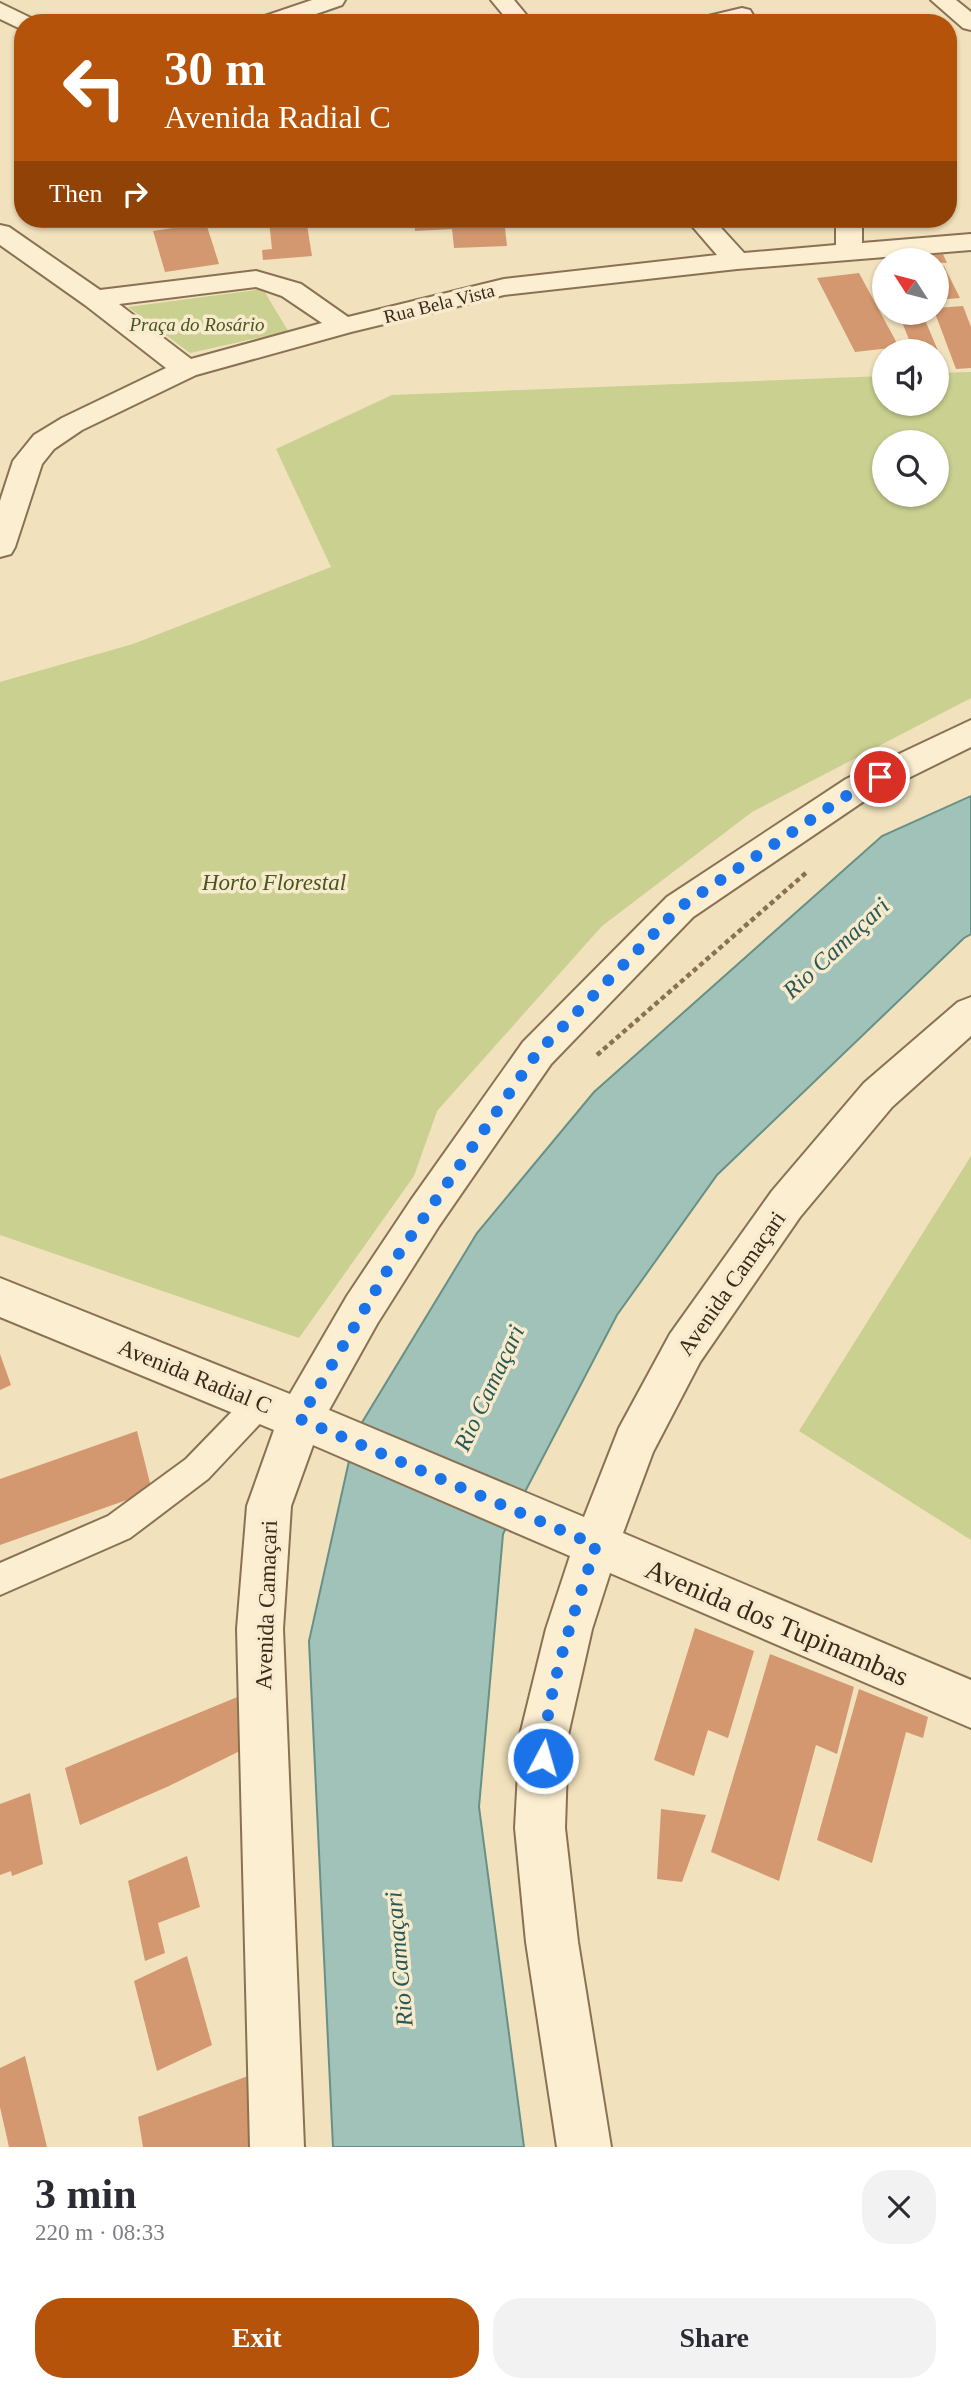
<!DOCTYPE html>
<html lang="en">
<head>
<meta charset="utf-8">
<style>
  body { margin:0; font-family:"Times New Roman",serif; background:#f2f2f3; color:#2b2b33; height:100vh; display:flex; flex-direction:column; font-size:26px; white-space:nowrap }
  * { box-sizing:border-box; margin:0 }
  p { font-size:23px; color:#7c7c81 }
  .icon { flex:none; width:38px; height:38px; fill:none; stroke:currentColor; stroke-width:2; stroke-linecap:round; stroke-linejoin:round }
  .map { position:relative; height:2147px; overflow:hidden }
  .details { display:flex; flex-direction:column; background:#fff; flex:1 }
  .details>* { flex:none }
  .top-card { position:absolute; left:14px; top:14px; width:943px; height:214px; border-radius:28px; box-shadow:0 2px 5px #0004; background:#b45309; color:#fff; overflow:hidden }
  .needle { width:46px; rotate:306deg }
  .buttons { position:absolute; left:872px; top:248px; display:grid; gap:14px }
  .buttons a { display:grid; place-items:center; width:77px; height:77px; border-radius:50%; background:#fff; box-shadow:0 2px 5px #0004; font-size:35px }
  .pin { position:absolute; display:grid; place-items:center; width:60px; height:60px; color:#fff; margin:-30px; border:4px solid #fff; border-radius:50%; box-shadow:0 2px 7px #0007 }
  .me { position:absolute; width:77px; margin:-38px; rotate:6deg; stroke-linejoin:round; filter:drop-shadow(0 0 5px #0008) }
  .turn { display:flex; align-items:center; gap:24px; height:147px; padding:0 35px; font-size:32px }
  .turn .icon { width:91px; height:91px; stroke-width:2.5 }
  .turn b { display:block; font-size:49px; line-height:60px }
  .then { display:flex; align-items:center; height:66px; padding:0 35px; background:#0003; gap:14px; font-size:26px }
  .round { display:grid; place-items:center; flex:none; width:74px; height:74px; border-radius:28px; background:#f2f2f3 }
  .head { display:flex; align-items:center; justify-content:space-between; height:119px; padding:0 35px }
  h1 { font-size:42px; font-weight:600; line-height:52px }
  .action { display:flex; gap:14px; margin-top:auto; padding:14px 35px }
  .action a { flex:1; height:80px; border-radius:28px; background:#b45309; color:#fff; font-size:28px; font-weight:600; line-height:80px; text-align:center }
  .action a+a { background:#f2f2f3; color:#2b2b33 }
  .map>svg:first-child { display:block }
</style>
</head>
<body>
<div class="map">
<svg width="971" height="2147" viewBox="0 0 971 2147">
  <rect width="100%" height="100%" fill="#f1e1bc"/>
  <g fill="#c9d090" fill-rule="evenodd">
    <path d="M263,289L288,331L190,353L128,307Z"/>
    <path d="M971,372V698L752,812L602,926L437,1111L414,1176L299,1338L0,1235V682L133,644L331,567L276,449L392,395L884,376V404H936V373ZM884,443H936V495H884Z"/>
    <path d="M971,1156V1540L799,1431Z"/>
  </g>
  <path fill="#a1c2b8" stroke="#679086" stroke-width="2" d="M971,796V934L964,938L717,1175L617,1315L503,1534L479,1807L524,2147H333L309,1641L355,1434L477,1233L594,1092L882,836Z"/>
  <g fill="#d3986f">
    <path d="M306,219L312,256L263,260L262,250L272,249L269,221Z"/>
    <path d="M414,219H504L507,246L454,248L452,229L415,231Z"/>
    <path d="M206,223L219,264L165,272L153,231Z"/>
    <path d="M943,254L947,263L911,261L909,256Z"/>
    <path d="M944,266L960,298L936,300V267Z"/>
    <path d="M859,273L899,347L855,352L817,278Z"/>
    <path d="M963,306L971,327V368L956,369L935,313L936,308Z"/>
    <path d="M925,320L936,346L942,360H936V352H914L902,322Z"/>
    <path d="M0,1354L11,1385L0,1390Z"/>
    <path d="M137,1431L152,1491L0,1545V1479Z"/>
    <path d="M695,1628L754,1651L728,1738L708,1730L694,1776L654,1760Z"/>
    <path d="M770,1654L854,1687L837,1754L816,1745L779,1881L711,1852Z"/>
    <path d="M859,1689L928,1717L923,1738L906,1732L872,1863L817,1840Z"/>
    <path d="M252,1691V1745L169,1786L80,1825L65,1768Z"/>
    <path d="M30,1793L43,1864L12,1876L11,1871L0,1875V1804Z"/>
    <path d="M661,1809L706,1815L682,1882L657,1879Z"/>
    <path d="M187,1856L200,1907L158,1923L165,1953L145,1961L128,1881Z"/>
    <path d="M187,1956L212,2045L157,2071L134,1981Z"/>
    <path d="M25,2056L47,2147H9L0,2107V2068Z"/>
    <path d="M248,2076L262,2147H143L138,2117Z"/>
  </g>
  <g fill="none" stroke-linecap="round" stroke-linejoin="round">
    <g stroke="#8a7154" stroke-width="4">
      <path id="service" d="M260,1389L270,1393L275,1403L270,1413L208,1479L130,1538L0,1595V1563L108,1516L186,1459L250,1393Z"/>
    </g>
    <g stroke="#8a7154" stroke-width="4">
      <g id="minor">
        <path d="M312,0H345L342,5L290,23H256L259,18Z"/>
        <path d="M491,0H514L533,23H510Z"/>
        <path d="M931,0H956L971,12V30L963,28Z"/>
        <path d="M0,3L31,18L34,23H23V30L0,19Z"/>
        <path d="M742,8L750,10L753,15L750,20L738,23H697L700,18Z"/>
        <path d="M686,219H713L744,253L836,245V219H862V243L971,234V250L737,269L504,295L351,332L196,375L82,430L54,449L42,464L15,547L11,554L0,557V501L13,461L34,435L62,418L166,368L85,305L0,245V225L9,227L100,290L256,271L301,284L348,317L504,279L717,255ZM256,287L282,296L322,323L191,359L119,304Z"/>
      </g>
    </g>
    <g stroke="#8a7154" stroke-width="4">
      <path id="tertiary" d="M971,720V747L870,797L693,917L551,1064L439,1226L377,1324L329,1410L584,1517L619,1428L670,1334L772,1191L864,1083L958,1002L971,997V1036L892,1107L800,1217L700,1362L653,1452L623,1533L971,1680V1728L610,1573L592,1629L568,1735L565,1828L578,1942L611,2147H557L526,1942L515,1828L520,1735L546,1629L570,1556L313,1445L291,1506L283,1629L304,2147H250L237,1629L247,1506L274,1430L0,1317V1278L290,1394L347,1296L411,1200L523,1042L667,897L846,779Z"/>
    </g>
    <path stroke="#8a7154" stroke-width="4.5" stroke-dasharray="5 3.5" stroke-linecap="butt" d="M597,1055L807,872"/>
    <use href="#service" fill="#fceed0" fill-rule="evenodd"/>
    <use href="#minor" fill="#fceed0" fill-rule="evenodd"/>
    <use href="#tertiary" fill="#fceed0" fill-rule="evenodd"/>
  </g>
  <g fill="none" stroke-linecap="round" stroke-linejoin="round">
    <path stroke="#1a73e8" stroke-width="12" stroke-dasharray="0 21.6" d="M543,1758C547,1687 575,1612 596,1545L300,1419L387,1271L537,1053L680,907L858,788L880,777"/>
  </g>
  <g text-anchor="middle" stroke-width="7" stroke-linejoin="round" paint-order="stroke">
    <g font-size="19" fill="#38291b" stroke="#f8ebcd">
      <text transform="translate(439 303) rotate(-14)" y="7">Rua Bela Vista</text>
    </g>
    <g font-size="19" font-style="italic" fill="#49561f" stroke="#f8ebcd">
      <text x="197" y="331">Praça do Rosário</text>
    </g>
    <g font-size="23" font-style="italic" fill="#49561f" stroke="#f8ebcd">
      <text x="274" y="890">Horto Florestal</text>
    </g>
    <g font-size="23" fill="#38291b" stroke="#f8ebcd">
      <text transform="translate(731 1283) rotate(-55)" y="8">Avenida Camaçari</text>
      <text transform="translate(195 1376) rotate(22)" y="8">Avenida Radial C</text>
      <text transform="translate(266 1605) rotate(-88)" y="8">Avenida Camaçari</text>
    </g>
    <g font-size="24" font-style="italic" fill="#285956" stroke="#f8ebcd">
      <text transform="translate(836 948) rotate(-43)" y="8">Rio Camaçari</text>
      <text transform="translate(489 1388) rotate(-65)" y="8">Rio Camaçari</text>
      <text transform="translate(399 1959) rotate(-95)" y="8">Rio Camaçari</text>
    </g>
    <g font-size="28" fill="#38291b" stroke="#f8ebcd">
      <text transform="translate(777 1622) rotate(23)" y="10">Avenida dos Tupinambas</text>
    </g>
  </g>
</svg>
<div class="buttons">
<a><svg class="needle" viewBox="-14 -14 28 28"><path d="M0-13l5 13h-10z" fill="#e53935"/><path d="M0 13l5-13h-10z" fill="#7c7c81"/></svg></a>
<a><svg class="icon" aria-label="sound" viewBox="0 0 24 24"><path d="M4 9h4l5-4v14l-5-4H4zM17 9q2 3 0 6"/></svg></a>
<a><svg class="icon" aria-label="search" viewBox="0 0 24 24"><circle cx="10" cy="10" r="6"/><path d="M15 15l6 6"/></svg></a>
</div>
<div class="pin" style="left:880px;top:777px;background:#d93025"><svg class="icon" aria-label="arrive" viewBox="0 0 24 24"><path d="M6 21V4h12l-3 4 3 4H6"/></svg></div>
<svg class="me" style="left:543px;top:1758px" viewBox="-20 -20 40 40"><circle r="17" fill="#1a73e8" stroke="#fff" stroke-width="3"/><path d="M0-11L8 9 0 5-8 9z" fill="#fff"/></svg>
<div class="top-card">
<div class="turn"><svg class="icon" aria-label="left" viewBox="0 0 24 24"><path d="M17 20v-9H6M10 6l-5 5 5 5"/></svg><div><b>30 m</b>Avenida Radial C</div></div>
<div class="then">Then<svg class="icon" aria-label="right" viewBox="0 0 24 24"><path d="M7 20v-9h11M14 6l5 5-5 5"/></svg></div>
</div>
</div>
<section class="details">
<div class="head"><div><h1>3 min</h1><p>220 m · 08:33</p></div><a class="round"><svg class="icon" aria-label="close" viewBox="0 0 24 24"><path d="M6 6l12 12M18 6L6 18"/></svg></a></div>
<div class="action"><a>Exit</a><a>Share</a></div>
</section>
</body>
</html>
